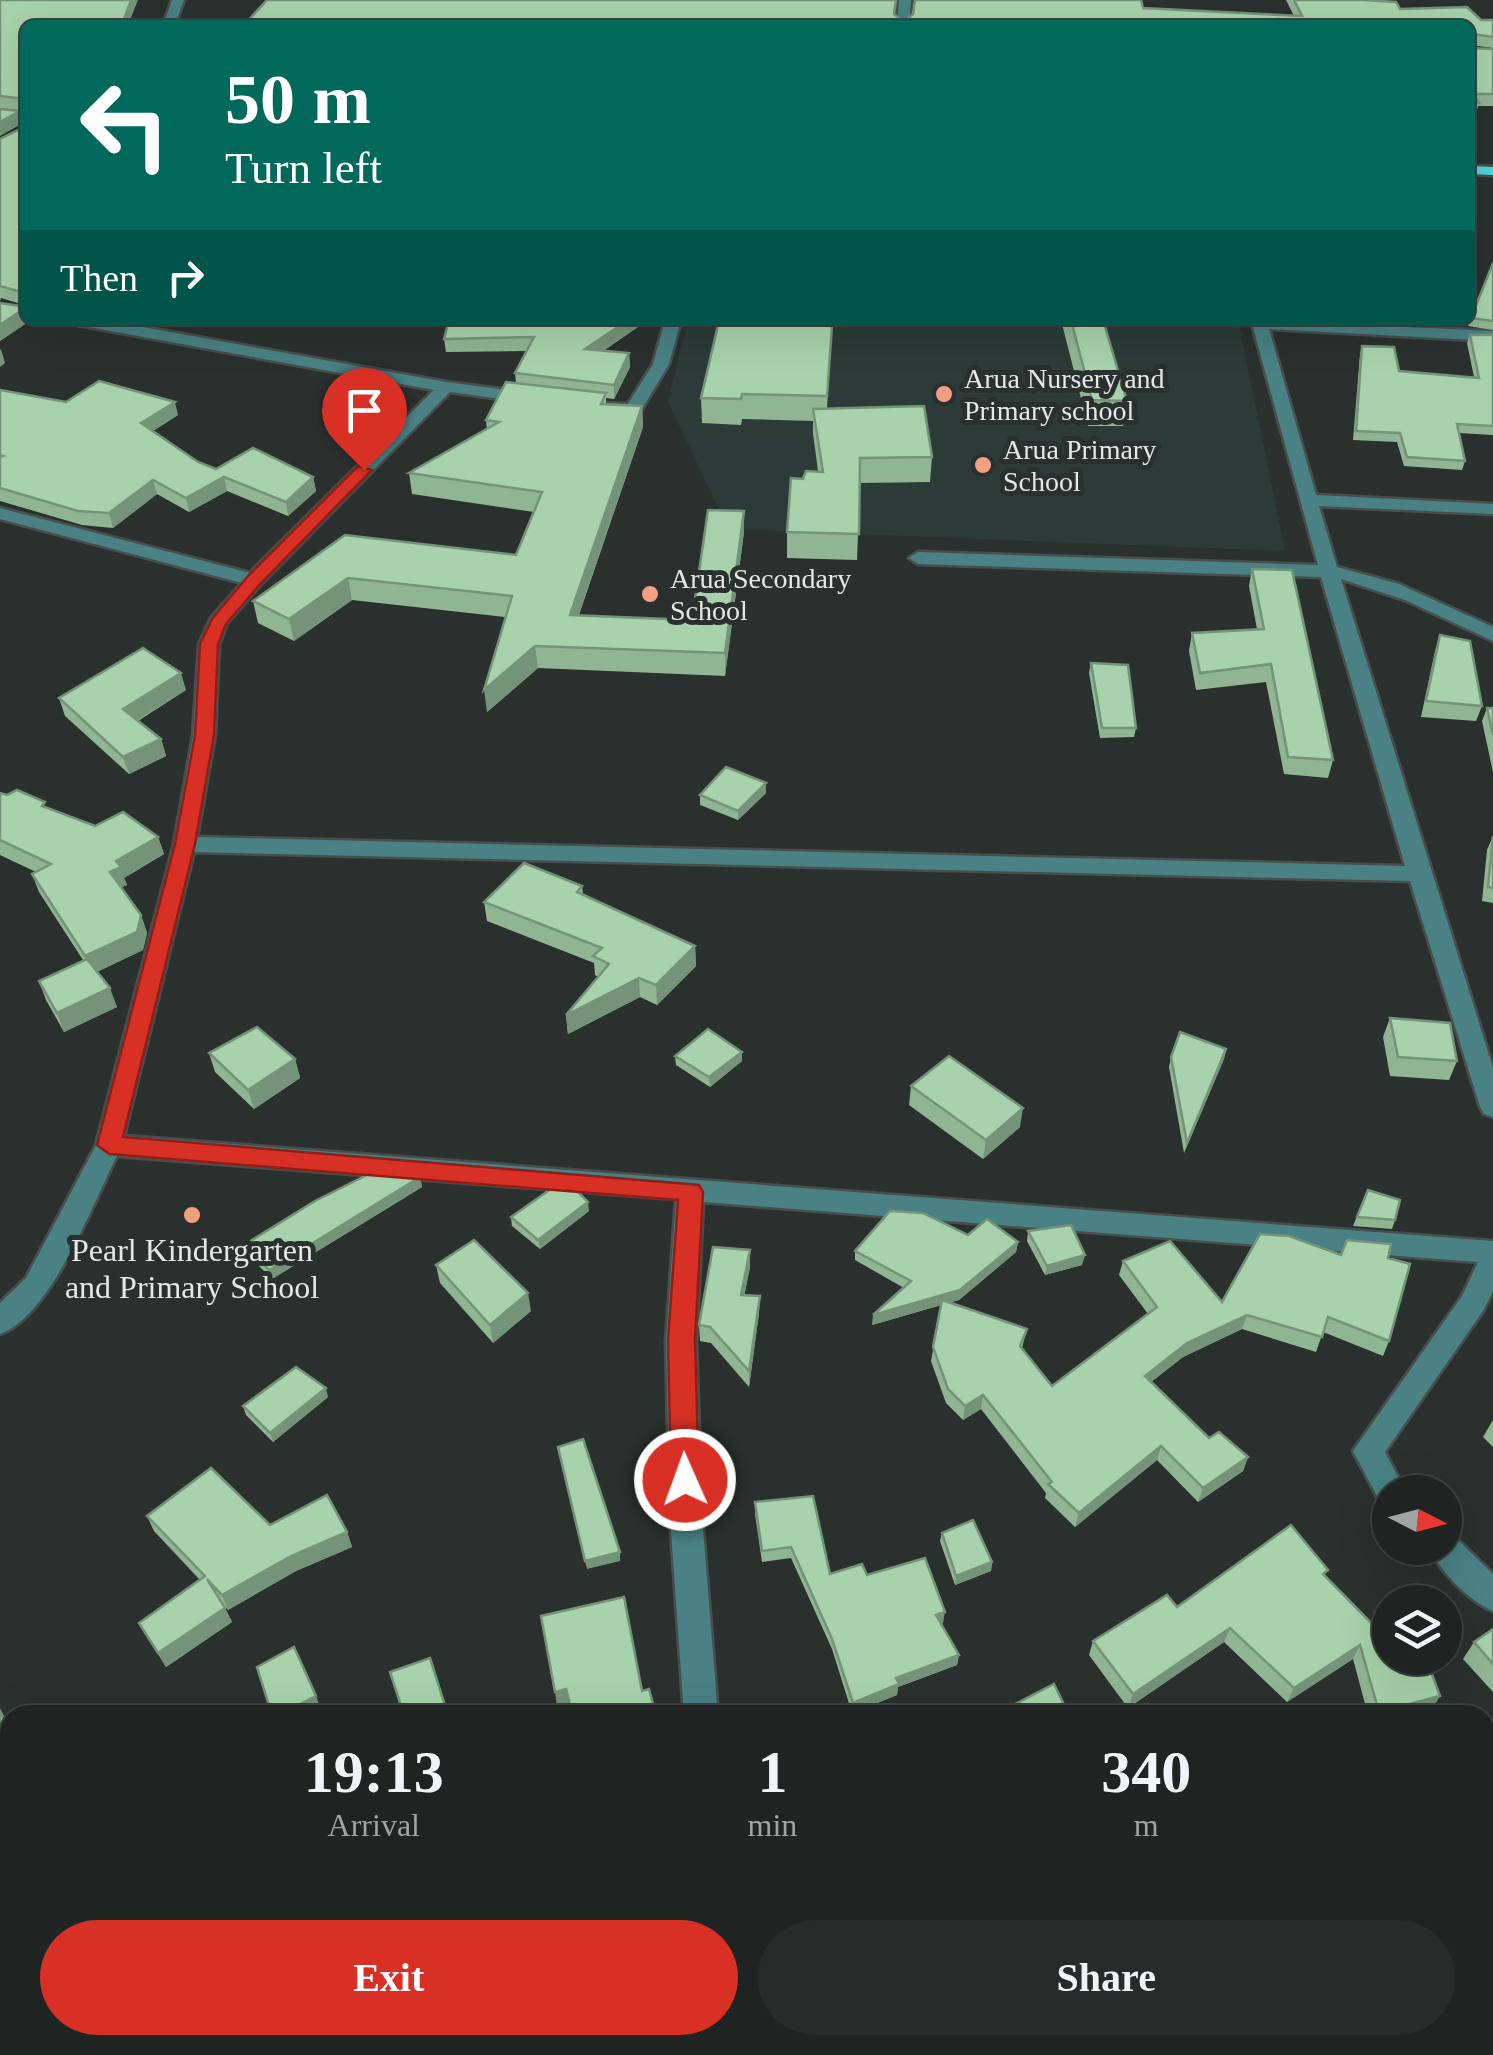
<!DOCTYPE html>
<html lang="en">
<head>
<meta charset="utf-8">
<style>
  body { margin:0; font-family:"Times New Roman",serif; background:#272c2a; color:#f1f3f6; height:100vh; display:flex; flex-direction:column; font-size:38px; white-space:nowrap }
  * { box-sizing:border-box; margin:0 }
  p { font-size:32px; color:#a1a4a5 }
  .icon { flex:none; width:55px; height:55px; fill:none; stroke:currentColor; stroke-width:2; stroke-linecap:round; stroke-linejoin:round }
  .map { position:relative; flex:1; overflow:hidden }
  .details { position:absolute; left:0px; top:1705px; width:1495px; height:350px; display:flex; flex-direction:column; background:#1f2422; border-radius:30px 30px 0 0; box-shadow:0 10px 40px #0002,0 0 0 2px #3c4140 }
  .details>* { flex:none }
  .banner { position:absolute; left:20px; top:20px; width:1455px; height:305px; border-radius:15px; box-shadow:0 10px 40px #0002,0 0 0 2px #3c4140; background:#00695c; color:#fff; overflow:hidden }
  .needle { width:65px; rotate:96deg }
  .fabs { position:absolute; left:1372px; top:1475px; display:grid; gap:20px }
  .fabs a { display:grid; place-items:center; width:90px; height:90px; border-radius:50%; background:#1f2422; box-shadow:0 10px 40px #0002,0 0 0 2px #3c4140; font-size:50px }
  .pin { position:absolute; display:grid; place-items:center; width:85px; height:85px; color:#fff; margin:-102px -42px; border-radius:50% 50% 50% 0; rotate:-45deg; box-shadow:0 0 10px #0007 }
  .pin .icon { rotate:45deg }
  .me { position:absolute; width:110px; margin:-55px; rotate:358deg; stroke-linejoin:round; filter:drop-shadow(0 0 8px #0008) }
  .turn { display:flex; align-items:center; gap:35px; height:210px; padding:0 40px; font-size:45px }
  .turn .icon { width:130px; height:130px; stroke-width:2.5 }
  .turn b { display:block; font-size:70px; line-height:85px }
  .then { display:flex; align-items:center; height:95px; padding:0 40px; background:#0003; gap:20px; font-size:38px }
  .eta { display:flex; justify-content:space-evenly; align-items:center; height:170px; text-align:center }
  .eta b { font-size:60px; font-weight:700; line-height:70px }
  .action { display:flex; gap:20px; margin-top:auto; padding:20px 40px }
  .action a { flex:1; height:115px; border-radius:60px; background:#d93025; color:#fff; font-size:40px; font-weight:700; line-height:115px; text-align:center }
  .action a+a { background:#272c2a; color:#f1f3f6 }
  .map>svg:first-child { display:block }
</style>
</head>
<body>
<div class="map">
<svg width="1493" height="2055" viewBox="0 0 1493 2055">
  <rect width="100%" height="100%" fill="#29302e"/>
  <path fill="#2c3b37" d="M707,320H1238L1285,551L728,529L668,402L686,327Z"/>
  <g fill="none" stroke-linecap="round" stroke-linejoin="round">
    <g stroke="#474e4c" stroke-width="5">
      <g id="minor">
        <path d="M172,0H184L175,25H163Z"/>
        <path d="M899,0H911L909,25H897Z"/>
        <path d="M70,320H104L446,382L531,393L539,398L531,403L450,392L261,584L227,623L219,644L215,735L197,837L1405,866L1321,577L918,564L909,558L918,552L1318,565L1251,320L1493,331V341L1269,329L1316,495L1493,504V514L1319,506L1337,567L1399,584L1493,627V641L1405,600L1341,579L1493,1068V1117L1484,1114L1480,1107L1410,881L194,852L124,1136L1493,1241V1291L1483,1311L1385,1452L1406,1492H1390V1506L1380,1502L1353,1451L1462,1296L1478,1262L703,1202L696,1341L702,1516L718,1715H684L670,1516L666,1341L676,1199L117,1156C93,1203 51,1316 0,1334V1303L26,1278L96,1145L174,844L193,735L199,644L211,618L242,583L0,519V508L250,573L434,390L78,325Z"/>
        <path d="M665,320H681L669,364L639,414L600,411V403L628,404L653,364Z"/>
        <path d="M1445,1533L1456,1538L1493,1574V1611C1470,1602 1439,1570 1429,1548H1445Z"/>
        <path d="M713,2045H751L753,2055H715Z"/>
      </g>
    </g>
    <g stroke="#474e4c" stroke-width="5">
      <path id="major" d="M1470,166L1493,167V175L1470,174Z"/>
    </g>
    <use href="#minor" fill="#498184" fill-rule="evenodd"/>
    <use href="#major" fill="#53d3db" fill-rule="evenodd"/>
  </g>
  <g fill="#90b593">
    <path d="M0,0L25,25V320H31L0,341L21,304L1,298L0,301V139L24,127L25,111L0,108Z"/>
    <path d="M896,0L895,14L904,22L1143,8L1294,16L1286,0H1363L1400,9L1481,20H1493V48L1471,45L1470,48L1493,49V106H1478L1476,114H1470V25H244Z"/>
    <path d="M1493,263V330L1468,326L1471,318Z"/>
    <path d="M449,320H648L603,351L629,353L630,367L614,399L606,398V404L642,406L643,427L579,615L692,620L744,511V532L725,676L538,668L487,712L505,617L352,600L294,641L258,623L253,601L345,535L516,555L534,512L412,494L409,473L487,429L486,420L516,383L515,373L527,351L446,352L444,339Z"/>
    <path d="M1061,320H1103L1127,401L1123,426H1088Z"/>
    <path d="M832,326L827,408L932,457L930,482L860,483L857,560L787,558V532L803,479L818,471L813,433V421L742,419L741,425L702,423L701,398Z"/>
    <path d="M1470,335H1493V435L1459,433L1465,461L1462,470L1404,466L1397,442L1353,440L1360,354L1362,346L1399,371L1474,377L1467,343Z"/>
    <path d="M0,390L66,402L178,415L153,431L198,462L216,469L313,477L316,491L288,516L227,491L189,512L157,494L113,528L82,525L0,501Z"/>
    <path d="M1252,569L1333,760L1328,778L1284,774L1266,682L1196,690L1189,651L1192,633L1257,629L1249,586Z"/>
    <path d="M1440,635L1482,706L1476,721L1421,717L1435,651Z"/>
    <path d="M1091,663L1136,728L1134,737L1100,738L1089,673Z"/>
    <path d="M186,690L138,721L161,739L166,756L129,774L65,716L59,698Z"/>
    <path d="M1487,708H1493V772L1482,721Z"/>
    <path d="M766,783V793L738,820L700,805V795Z"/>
    <path d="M0,793L47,807L95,826L158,837L164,854L124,878L127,885L121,887L141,915L147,933L143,950L97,972L117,1007L64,1032L46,1000L39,981L83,960L39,892L32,874L36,872L0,855Z"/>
    <path d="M1493,836V903L1482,901L1487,850Z"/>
    <path d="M582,886L583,895L695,946L696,966L657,1005L640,997L568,1034L566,1015L598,977L595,975L594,963L487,921L484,902Z"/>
    <path d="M1390,1018L1457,1061L1449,1080L1390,1076L1383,1037Z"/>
    <path d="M1226,1049L1224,1059L1184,1153L1169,1067L1171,1057Z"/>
    <path d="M209,1053L295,1059L300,1078L254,1109L215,1072Z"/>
    <path d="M675,1056L742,1061L710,1087L676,1065Z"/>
    <path d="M911,1086L1020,1127L983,1159L909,1105Z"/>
    <path d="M420,1177L422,1187L272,1279L248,1255L244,1245Z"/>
    <path d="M1368,1190L1395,1220L1392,1229L1353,1226Z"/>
    <path d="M589,1211L540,1249L512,1226L511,1217Z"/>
    <path d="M1028,1231L1082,1265L1045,1275L1027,1241Z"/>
    <path d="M968,1235L1018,1242L1016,1252L959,1300L949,1303L1027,1329L1022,1348L1052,1386L1148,1314L1119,1275L1123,1261L1222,1302L1341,1255L1388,1258L1389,1341L1383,1356L1323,1332L1316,1352L1242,1329L1183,1357L1151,1382L1209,1438L1248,1457L1243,1471L1198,1502L1157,1460L1075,1527L1045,1498L1046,1493L981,1409L963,1420L946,1403L931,1361L941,1305L872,1325L904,1288L855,1260V1251Z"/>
    <path d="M750,1250V1267L744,1296L759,1313L749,1387L711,1343L700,1341L699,1325Z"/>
    <path d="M436,1265L531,1311L493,1343L440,1283Z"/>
    <path d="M328,1397L273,1442L246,1415L243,1406Z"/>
    <path d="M1493,1420V1447L1483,1437Z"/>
    <path d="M755,1502L830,1574L867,1575L943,1623L941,1624L959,1655L957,1665L898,1687L897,1695L852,1713L832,1649L791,1558L762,1562L755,1514Z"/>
    <path d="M147,1516L347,1532L352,1547L296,1571L228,1610L223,1604L232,1622L166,1667L139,1623L200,1580L154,1531Z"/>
    <path d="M942,1533L992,1562L991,1571L955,1585L940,1541Z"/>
    <path d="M1325,1576L1440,1696L1431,1710L1412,1715H1368L1353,1659L1287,1702L1224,1642L1128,1708L1089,1655L1093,1641L1177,1607Z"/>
    <path d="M1493,1629V1692L1463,1659L1474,1642Z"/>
    <path d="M1493,1730V1917L1485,1919L1489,1852L1485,1845V1736Z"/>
    <path d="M882,2045H1000L1003,2055H883Z"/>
  </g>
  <g fill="#759378">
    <path d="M131,0H138L128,25H122Z"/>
    <path d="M20,111L23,123L0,136V122Z"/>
    <path d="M25,308V320H31L0,341V325Z"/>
    <path d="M628,320H648L586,363L585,349Z"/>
    <path d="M1,349L5,363L0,367V350Z"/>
    <path d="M629,353L630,367L614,399V385Z"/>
    <path d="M175,402L178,415L144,436L141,423Z"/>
    <path d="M642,406L643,427L571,637L570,615Z"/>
    <path d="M224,477L227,491L189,512L186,498Z"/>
    <path d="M313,477L316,491L288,516L286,502Z"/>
    <path d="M153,480L157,494L113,528L109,513Z"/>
    <path d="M744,511V532L725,676V653Z"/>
    <path d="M348,578L352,600L294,641L289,619Z"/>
    <path d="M535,646L538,668L487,712L484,690Z"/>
    <path d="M181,673L186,690L128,726L123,709Z"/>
    <path d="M161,739L166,756L129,774L123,757Z"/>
    <path d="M766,783V793L738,820V811Z"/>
    <path d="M158,837L164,854L124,878L127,885L116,890L110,872L116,861Z"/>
    <path d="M141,915L147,933L143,950L92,974L85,956Z"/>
    <path d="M695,946L696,966L657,1005L656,985Z"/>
    <path d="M639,978L640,997L568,1034L566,1015Z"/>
    <path d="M110,988L117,1007L64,1032L57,1013Z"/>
    <path d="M1226,1049L1224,1059L1184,1153L1187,1143Z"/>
    <path d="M742,1052V1061L710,1087L709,1077Z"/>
    <path d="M295,1059L300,1078L254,1109L248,1090Z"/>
    <path d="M1023,1108L1020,1127L983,1159L986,1140Z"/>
    <path d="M420,1177L422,1187L272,1279L269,1270Z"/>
    <path d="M588,1202L589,1211L540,1249L538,1240Z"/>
    <path d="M1018,1242L1016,1252L959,1300L872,1325L873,1315Z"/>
    <path d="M750,1250V1267L741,1312V1295Z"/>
    <path d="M1085,1255L1082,1265L1045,1275L1047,1266Z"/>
    <path d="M528,1293L531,1311L493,1343L490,1325Z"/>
    <path d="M760,1296L759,1313L749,1387V1371Z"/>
    <path d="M1247,1315L1242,1329L1183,1357L1141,1390L1145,1376L1187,1343Z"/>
    <path d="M326,1388L328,1397L273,1442L270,1433Z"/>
    <path d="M983,1395L981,1409L963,1420L965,1406Z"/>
    <path d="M1161,1446L1157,1460L1075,1527L1079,1513Z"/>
    <path d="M1248,1457L1243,1471L1198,1502L1203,1488Z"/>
    <path d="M347,1532L352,1547L296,1571L228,1610L222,1595L291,1556Z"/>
    <path d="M620,1552V1561L587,1569L585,1561Z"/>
    <path d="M992,1562L991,1571L955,1585L956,1576Z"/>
    <path d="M225,1608L232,1622L166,1667L158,1653Z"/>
    <path d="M945,1612L943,1623L934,1626L936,1615Z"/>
    <path d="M1230,1628L1224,1642L1128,1708L1133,1694Z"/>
    <path d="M1360,1645L1353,1659L1287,1702L1294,1688Z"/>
    <path d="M959,1655L957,1665L898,1687L897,1695L852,1713L853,1703L896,1678Z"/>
    <path d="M566,1689L569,1704L557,1706L555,1692Z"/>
    <path d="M316,1696L319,1704L298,1715H278Z"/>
    <path d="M1440,1696L1431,1710L1412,1715H1377L1379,1712Z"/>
    <path d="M0,1708L10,1728V1740L0,1746Z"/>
    <path d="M1493,1909V1917L1485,1919V1911Z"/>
    <path d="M10,2007V2025L0,2029V2011Z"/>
  </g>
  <g fill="#a7d2ab" stroke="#759378" stroke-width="2.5">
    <path d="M0,0H131L122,25H25V99L0,96Z"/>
    <path d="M267,0H896L894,14L904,22L913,14L915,0H1141L1143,8L1302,16L1294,0H1363L1396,2L1400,9L1467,7L1481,20H1493V37L1473,34L1470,48L1493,49V94H1474L1479,103L1470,102V25H244Z"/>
    <path d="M25,108V308L0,325V303L21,306L25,293L0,286V139L24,127Z"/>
    <path d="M0,109L20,111L0,122Z"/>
    <path d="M1493,263V321L1471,318Z"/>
    <path d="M449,320H628L585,349L629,353L614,385L515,373L534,337L444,339Z"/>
    <path d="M1071,320H1103L1127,401L1092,400Z"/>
    <path d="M719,321L832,326L827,396L742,394L741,399L701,398Z"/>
    <path d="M1470,335H1493V426L1457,424L1465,461L1407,457L1400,433L1356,431L1362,346L1394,347L1399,371L1479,378Z"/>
    <path d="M99,381L175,402L141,423L198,462L216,469L253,448L313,477L286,502L224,477L186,498L153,480L109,513L78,511L0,488V457L3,456L0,455V390L66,402Z"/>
    <path d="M506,382L606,393L601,404L642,406L570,615L692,620L708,510L744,511L725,653L535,646L484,690L512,596L348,578L289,619L253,601L345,535L516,555L542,492L409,473L499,422L486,420Z"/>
    <path d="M924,406L932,457L860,458L859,534L787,532L791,478L803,479L806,471L823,472L813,409Z"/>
    <path d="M1252,569L1292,570L1333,760L1288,757L1271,664L1200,673L1192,633L1264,629Z"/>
    <path d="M1440,635L1470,641L1482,706L1426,701Z"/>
    <path d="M143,648L181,673L123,709L161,739L123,757L59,698Z"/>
    <path d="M1091,663L1128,665L1136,728H1102Z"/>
    <path d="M1487,708H1493V735Z"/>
    <path d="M726,767L766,783L738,811L700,795Z"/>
    <path d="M17,790L45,802L42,806L95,826L123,812L158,837L116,861L121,867L110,872L141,915L137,932L85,956L32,874L51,864L0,840V793L7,795Z"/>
    <path d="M1493,836V888L1488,887Z"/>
    <path d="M524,863L582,886L577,892L695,946L656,985L639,978L566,1015L609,964L593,956L602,948L484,902Z"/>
    <path d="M87,959L110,988L57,1013L39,981Z"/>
    <path d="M1390,1018L1450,1023L1457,1061L1398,1057Z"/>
    <path d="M257,1027L295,1059L248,1090L209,1053Z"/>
    <path d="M708,1029L742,1052L709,1077L675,1056Z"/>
    <path d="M1180,1032L1226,1049L1187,1143L1171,1057Z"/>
    <path d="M949,1056L1023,1108L986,1140L911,1086Z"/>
    <path d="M377,1170L418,1173L420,1177L269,1270L244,1245L315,1201Z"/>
    <path d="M558,1184L571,1185L588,1202L538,1240L511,1217Z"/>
    <path d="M1368,1190L1400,1200L1395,1220L1357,1217Z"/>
    <path d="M890,1211L923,1213L968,1235L987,1219L1018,1242L960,1290L873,1315L911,1281L855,1251Z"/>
    <path d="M1071,1225L1085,1255L1047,1266L1028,1231Z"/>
    <path d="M1260,1234L1289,1236L1341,1255L1347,1240L1391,1244L1388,1258L1410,1264L1389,1341L1328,1317L1322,1337L1247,1315L1187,1343L1145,1376L1209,1438L1219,1432L1248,1457L1203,1488L1161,1446L1079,1513L1048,1484L1052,1482L983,1395L965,1406L948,1389L933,1347L942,1300L1027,1329L1020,1346L1052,1386L1157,1307L1123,1261L1170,1241L1222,1302Z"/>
    <path d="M474,1240L528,1293L490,1325L436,1265Z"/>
    <path d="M713,1247L750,1250L741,1295L760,1296L749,1371L710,1327L699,1325Z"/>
    <path d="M296,1367L326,1388L270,1433L243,1406Z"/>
    <path d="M583,1439L620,1552L585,1561L558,1447Z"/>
    <path d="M211,1468L270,1525L327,1495L347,1532L291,1556L222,1595L207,1579L225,1608L158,1653L139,1623L205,1576L147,1516Z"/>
    <path d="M813,1496L830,1574L862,1564L867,1575L925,1558L945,1612L936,1615L959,1655L896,1678L899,1684L853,1703L832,1639L791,1547L762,1551L755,1502Z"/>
    <path d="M973,1520L992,1562L956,1576L942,1533Z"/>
    <path d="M1291,1525L1328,1570L1323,1574L1390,1642V1658H1426L1440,1696L1379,1712L1360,1645L1294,1688L1230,1628L1133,1694L1093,1641L1167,1595L1177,1607Z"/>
    <path d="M624,1597L642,1691L649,1689L656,1715H573L566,1689L555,1692L541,1616Z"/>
    <path d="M1493,1629V1664L1474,1642Z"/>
    <path d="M294,1647L316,1696L278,1715H272L257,1667Z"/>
    <path d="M430,1658L448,1715H404L390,1672Z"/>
    <path d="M1054,1684L1069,1715H994Z"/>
    <path d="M0,1711L9,1729L0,1734Z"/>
    <path d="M1493,1730V1833L1485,1821V1736Z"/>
    <path d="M1493,1851V1909L1485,1911V1853Z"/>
    <path d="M10,1897V2007L0,2011V1902Z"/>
    <path d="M1485,1973L1493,1990V1994L1485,1996Z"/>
    <path d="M452,2045H497L498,2055H453Z"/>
    <path d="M630,2045H699L700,2055H608L630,2048Z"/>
    <path d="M886,2045H1000L1003,2055H888Z"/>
  </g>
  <path fill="#d93025" stroke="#8d1f18" stroke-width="2.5" d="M358,466L372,470L261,583L226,624L218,644L214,735L195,844L123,1137L699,1185L703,1192L695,1340L699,1480L695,1489L685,1493L675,1489L671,1480L668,1340L678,1200L109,1154L97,1145L175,844L195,735L200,644L212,619L248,576Z"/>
  <g fill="#f3a082" stroke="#29302e" stroke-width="4">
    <circle cx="944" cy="394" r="10"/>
    <circle cx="983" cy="465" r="10"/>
    <circle cx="650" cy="594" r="10"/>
    <circle cx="192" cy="1215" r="10"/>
  </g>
  <g text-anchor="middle" stroke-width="10" stroke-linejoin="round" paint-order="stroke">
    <g font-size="28" fill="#e4e9e7" stroke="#29302e" text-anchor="start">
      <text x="964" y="388">Arua Nursery and<tspan x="964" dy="32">Primary school</tspan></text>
      <text x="1003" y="459">Arua Primary<tspan x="1003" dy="32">School</tspan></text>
      <text x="670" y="588">Arua Secondary<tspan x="670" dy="32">School</tspan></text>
    </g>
    <g font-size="32" fill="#e4e9e7" stroke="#29302e">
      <text x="192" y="1261">Pearl Kindergarten<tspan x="192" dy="37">and Primary School</tspan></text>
    </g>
  </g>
</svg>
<div class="fabs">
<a><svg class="needle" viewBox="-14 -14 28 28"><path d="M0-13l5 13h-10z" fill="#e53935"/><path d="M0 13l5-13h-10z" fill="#a1a4a5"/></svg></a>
<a><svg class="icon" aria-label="layers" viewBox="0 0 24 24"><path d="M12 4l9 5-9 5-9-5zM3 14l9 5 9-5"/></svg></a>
</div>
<div class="pin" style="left:364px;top:470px;background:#d93025"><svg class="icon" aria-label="arrive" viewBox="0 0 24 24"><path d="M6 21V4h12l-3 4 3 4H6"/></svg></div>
<svg class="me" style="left:685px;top:1480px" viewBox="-20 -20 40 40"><circle r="17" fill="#d93025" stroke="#fff" stroke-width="3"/><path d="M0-11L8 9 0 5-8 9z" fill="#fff"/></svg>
<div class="banner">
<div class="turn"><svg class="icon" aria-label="left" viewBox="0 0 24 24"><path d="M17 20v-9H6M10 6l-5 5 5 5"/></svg><div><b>50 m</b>Turn left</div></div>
<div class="then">Then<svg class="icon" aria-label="right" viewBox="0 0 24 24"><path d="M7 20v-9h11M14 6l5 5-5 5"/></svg></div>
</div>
<section class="details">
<div class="eta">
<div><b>19:13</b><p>Arrival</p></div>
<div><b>1</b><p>min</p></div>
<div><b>340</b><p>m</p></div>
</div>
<div class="action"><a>Exit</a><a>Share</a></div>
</section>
</div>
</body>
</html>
